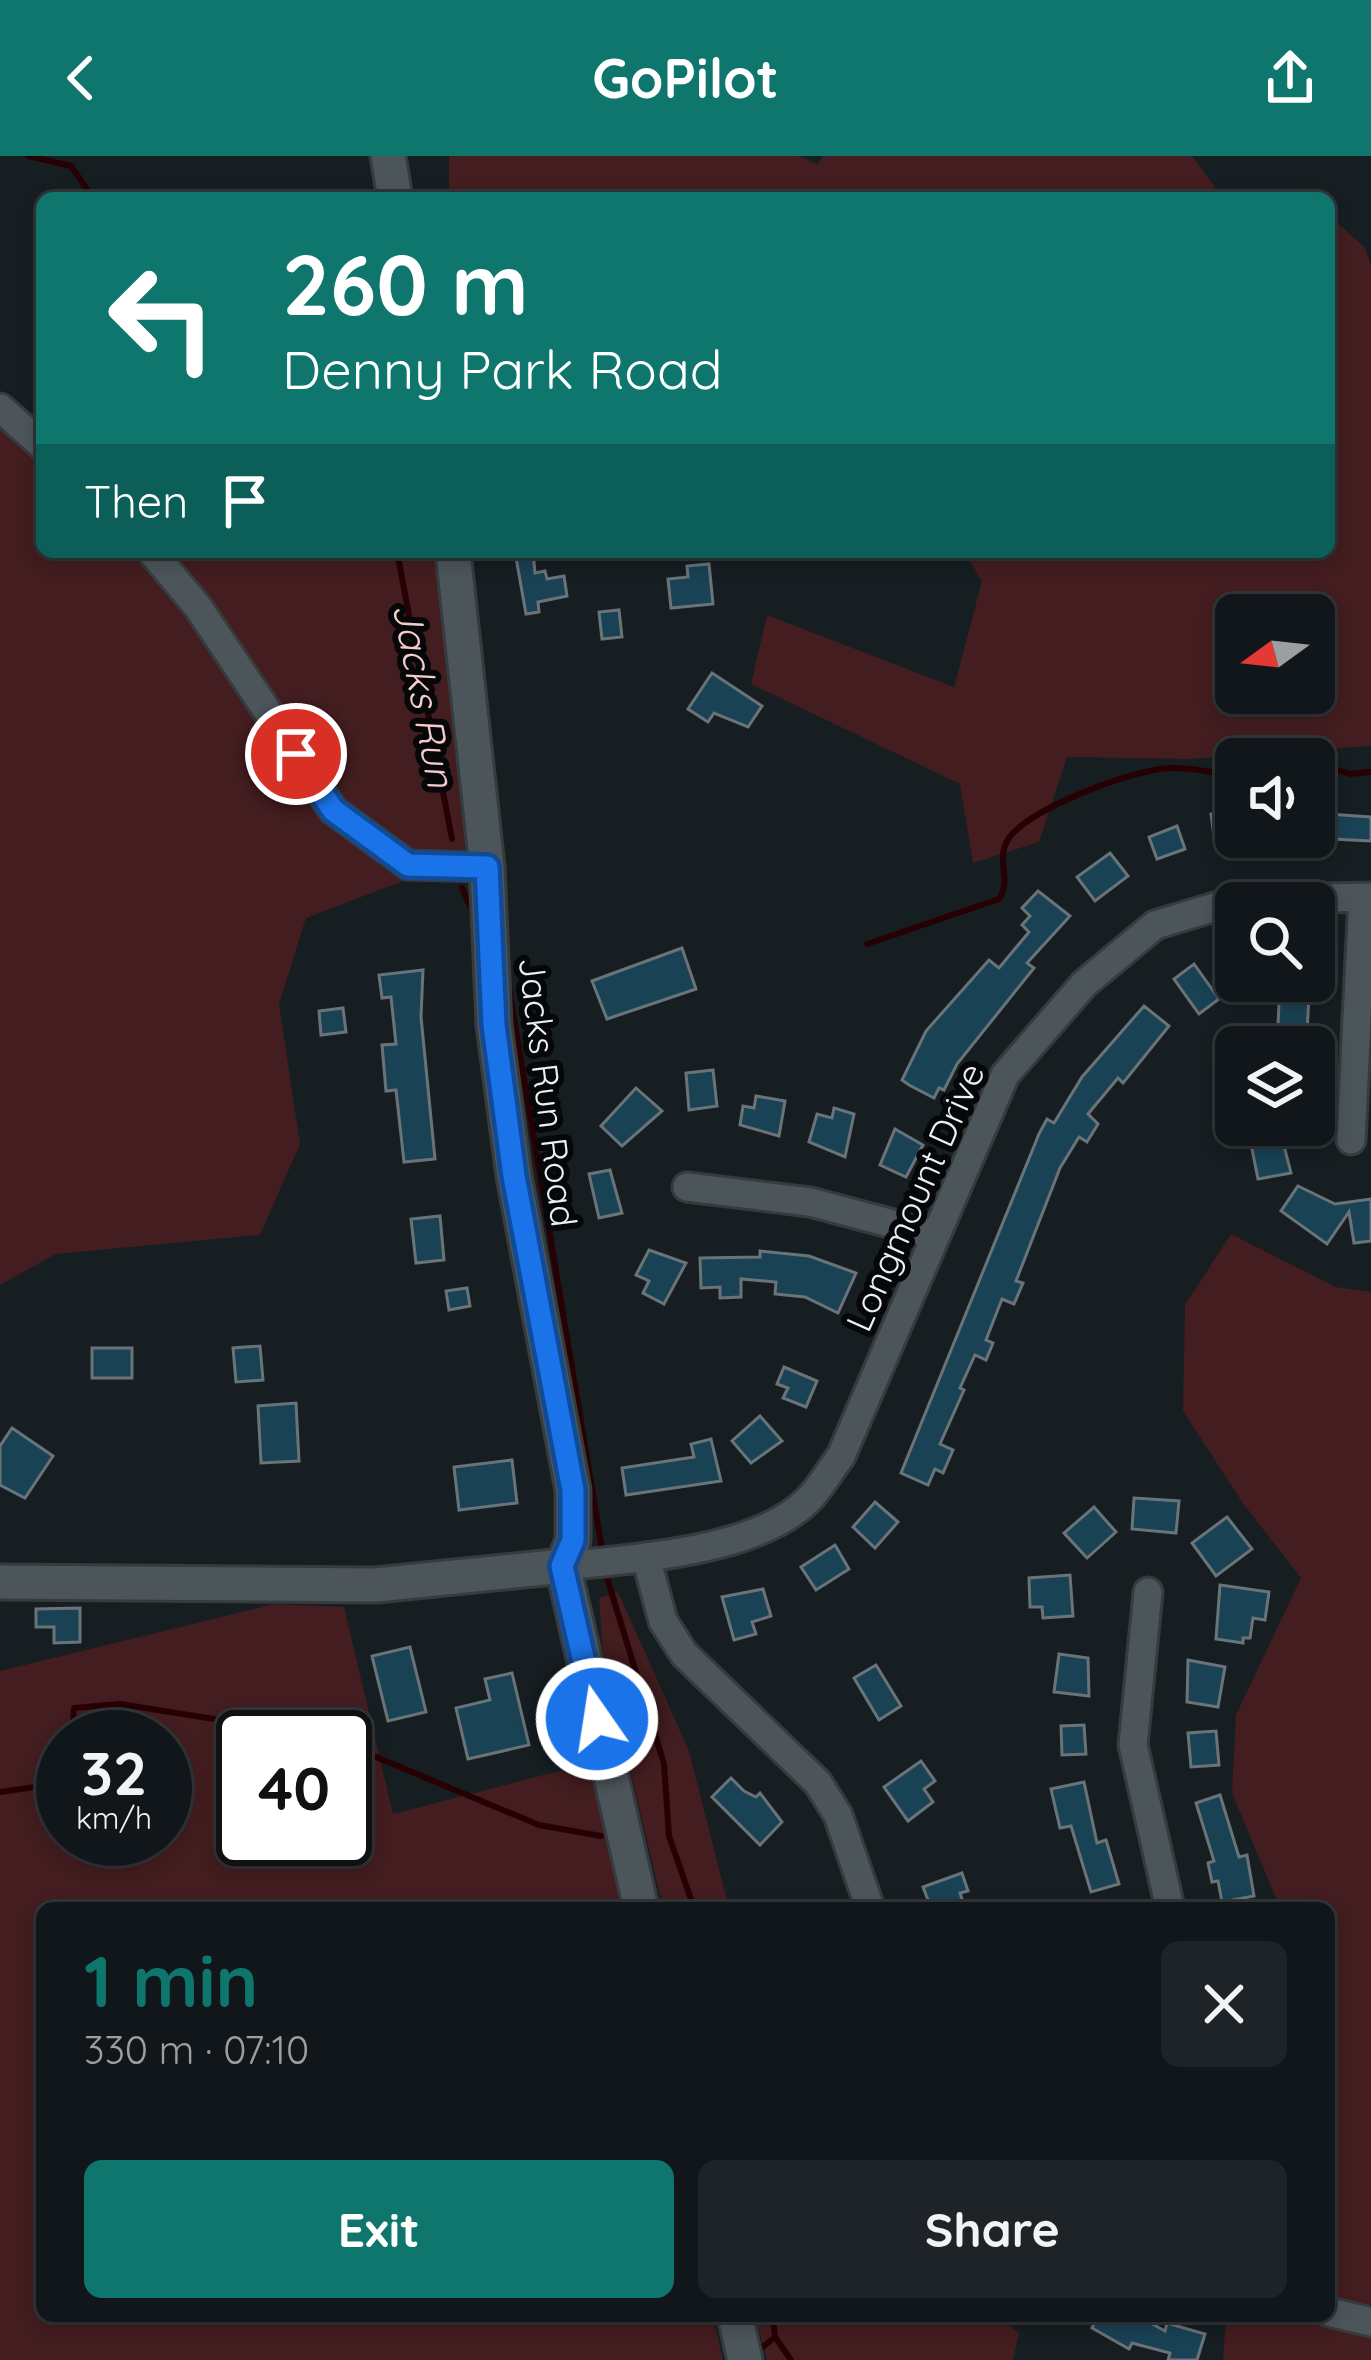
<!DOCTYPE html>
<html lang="en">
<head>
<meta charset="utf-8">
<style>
  body { margin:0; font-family:Quicksand,sans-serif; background:#1e2327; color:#f1f3f6; height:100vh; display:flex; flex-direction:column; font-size:45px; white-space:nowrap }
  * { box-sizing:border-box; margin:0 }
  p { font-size:39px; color:#9c9fa2 }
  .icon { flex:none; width:66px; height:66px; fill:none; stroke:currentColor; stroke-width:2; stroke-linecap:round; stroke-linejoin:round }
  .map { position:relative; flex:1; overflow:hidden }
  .drawer { position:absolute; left:36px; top:1746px; width:1299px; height:420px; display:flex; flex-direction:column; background:#10161a; border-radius:18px; box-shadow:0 6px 18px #0003,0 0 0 3px #303539 }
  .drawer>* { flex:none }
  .banner { position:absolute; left:36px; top:36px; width:1299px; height:366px; border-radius:18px; box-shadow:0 6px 18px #0003,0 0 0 3px #303539; background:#0f766e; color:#fff; overflow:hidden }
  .needle { width:78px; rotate:255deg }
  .controls { position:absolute; left:1215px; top:438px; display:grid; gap:24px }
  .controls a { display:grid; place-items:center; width:120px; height:120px; border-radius:18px; background:#10161a; box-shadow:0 6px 18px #0003,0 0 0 3px #303539; font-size:60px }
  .speed { position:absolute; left:36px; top:1554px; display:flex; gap:24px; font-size:60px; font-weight:700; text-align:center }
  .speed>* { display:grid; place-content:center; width:156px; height:156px; border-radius:50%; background:#10161a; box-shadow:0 6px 18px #0003,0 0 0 3px #303539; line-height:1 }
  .speed small { font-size:30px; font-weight:400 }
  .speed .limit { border:6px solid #111; border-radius:18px; background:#fff; color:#111 }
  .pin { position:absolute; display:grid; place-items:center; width:102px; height:102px; color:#fff; margin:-51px; border:6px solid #fff; border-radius:50%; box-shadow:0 3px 12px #0007 }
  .me { position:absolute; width:132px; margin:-66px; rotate:347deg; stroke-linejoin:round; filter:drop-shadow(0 0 9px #0008) }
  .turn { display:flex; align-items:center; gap:42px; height:252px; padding:0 48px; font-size:54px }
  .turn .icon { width:156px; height:156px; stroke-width:2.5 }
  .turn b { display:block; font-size:84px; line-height:102px }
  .then { display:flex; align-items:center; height:114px; padding:0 48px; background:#0003; gap:24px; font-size:45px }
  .round { display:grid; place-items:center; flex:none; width:126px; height:126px; border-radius:18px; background:#1e2327 }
  .summary { display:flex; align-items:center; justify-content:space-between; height:204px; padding:0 48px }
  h1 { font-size:72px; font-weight:700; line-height:90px; color:#0f766e }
  .action { display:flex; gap:24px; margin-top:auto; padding:24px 48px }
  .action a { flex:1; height:138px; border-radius:18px; background:#0f766e; color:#fff; font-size:48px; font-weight:700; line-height:138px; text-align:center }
  .action a+a { background:#1e2327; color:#f1f3f6 }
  header { display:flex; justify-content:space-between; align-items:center; height:156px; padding:0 48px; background:#0f766e; color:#fff; font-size:54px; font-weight:700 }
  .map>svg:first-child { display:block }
</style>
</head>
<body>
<header><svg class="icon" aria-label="back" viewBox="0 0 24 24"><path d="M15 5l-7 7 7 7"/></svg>GoPilot<svg class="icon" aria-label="share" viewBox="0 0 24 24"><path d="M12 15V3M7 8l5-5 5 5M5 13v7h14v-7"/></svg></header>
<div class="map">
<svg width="1371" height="2204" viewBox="0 0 1371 2204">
  <rect width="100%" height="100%" fill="#161e22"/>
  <g fill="#431d1f" fill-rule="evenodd">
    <path d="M449,0H799L817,8L823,0H1192L1223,42H449Z"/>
    <path d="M1329,59L1365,92L1371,109V590L1190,603L1067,601L1039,686L973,707L960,628L751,528L767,459L954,531L982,425L964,396H1329ZM1314,459V537H1236V459Z"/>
    <path d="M0,265L42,303V396H453L487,711L411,722L306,762L279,848L300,988L260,1079L56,1098L0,1129Z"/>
    <path d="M1231,1078L1336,1131L1371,1136V2204H1223L1226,2160H1329V1752H1280L1232,1637L1236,1559L1301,1422L1242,1346L1183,1255L1185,1149Z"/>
    <path d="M618,1436L689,1595L729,1752H663L603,1500L599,1442Z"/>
    <path d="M274,1448L344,1451L393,1658L590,1607L623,1752H42V2160H713L723,2204H0V1515ZM63,1581H165V1683H63ZM345,1581V1683H243V1581Z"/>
    <path d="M755,2160H998L1019,2177L1013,2204H767Z"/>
  </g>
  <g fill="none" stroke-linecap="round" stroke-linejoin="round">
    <g stroke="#270003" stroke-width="6">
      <path d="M28,0L71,10L93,42"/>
      <path d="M397,396L452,683"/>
      <path d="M1314,607L1350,618L1371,616"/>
      <path d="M462,732L470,750"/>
      <path d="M867,788L999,743C1013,723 994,704 1009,682C1032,651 1132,614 1170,612C1192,611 1215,617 1236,620"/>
      <path d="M509,832L603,1399"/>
      <path d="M604,1412L664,1608L669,1680L694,1752"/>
      <path d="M72,1581L74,1552L120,1548L327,1581"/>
      <path d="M345,1588L539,1669L601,1680"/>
      <path d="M0,1636L42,1630L63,1617"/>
      <path d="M773,2160L775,2181L791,2204"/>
      <path d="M754,2198L775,2181"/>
    </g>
  </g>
  <g fill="#194255" stroke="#6a7378" stroke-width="3">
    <path d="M515,396H533L535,417L545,415L547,423L564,420L567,440L538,446L539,456L526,458Z"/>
    <path d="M709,408L713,448L671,452L668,423L688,421L687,410Z"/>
    <path d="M619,454L622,481L602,483L599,456Z"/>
    <path d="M712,517L762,550L748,571L714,557L708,566L688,553Z"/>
    <path d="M1236,655V685L1215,687L1211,658Z"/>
    <path d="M1314,657L1371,661V685L1314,682Z"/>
    <path d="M1177,670L1185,693L1157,703L1149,681Z"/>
    <path d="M1110,697L1128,720L1095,745L1077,721Z"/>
    <path d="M1038,735L1070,760L1027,807L1034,812L957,908L944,934L939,932L934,942L909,929L902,924L926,875L989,804L999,812L1029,776L1022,769L1030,760L1022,752Z"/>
    <path d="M682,792L696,833L607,863L592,825Z"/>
    <path d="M1194,808L1219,843L1199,858L1174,823Z"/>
    <path d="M423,814L421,861L435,1003L404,1006L396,934L386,935L382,889L396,888L391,841L382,842L379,819Z"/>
    <path d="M1280,825H1310L1306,891H1277Z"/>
    <path d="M1144,850L1169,870L1123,927L1118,922L1088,958L1098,968L1087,986L1079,981L1060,1012L1016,1125L1023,1127L1014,1148L1002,1143L986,1184L993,1187L986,1204L975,1199L960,1232L964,1234L940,1288L953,1294L943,1317L935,1313L928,1329L901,1317L1039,978L1047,963L1054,967L1082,921Z"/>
    <path d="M343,852L346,876L321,879L319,855Z"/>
    <path d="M713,914L717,950L689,954L686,917Z"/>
    <path d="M636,932L662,955L622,990L601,970Z"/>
    <path d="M756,940L785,945L779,980L740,969L743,950L754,952Z"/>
    <path d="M834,952L854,958L845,1001L809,986L817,958L832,962Z"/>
    <path d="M895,973L923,989L906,1021L880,1009Z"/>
    <path d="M1281,978L1291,1017L1258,1023L1250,983Z"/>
    <path d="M610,1014L622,1057L599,1062L589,1018Z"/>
    <path d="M1298,1030L1335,1048L1371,1043V1085L1354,1087L1349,1056L1327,1088L1281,1055Z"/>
    <path d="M440,1060L444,1104L416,1107L411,1063Z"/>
    <path d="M649,1094L686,1107L664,1148L643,1137L649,1125L636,1119Z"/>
    <path d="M760,1095L809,1100L856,1117L838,1157L805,1141L775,1138L776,1126L741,1123V1141L720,1142V1131L701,1132L700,1102L760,1101Z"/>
    <path d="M467,1132L470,1150L449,1154L446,1135Z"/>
    <path d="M260,1190L263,1224L236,1226L233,1192Z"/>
    <rect x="92" y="1192" width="40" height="30"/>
    <path d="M784,1211L817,1225L806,1251L783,1242L788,1232L777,1228Z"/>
    <path d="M296,1247L299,1305L261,1307L258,1250Z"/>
    <path d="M760,1260L782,1285L751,1307L732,1285Z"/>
    <path d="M12,1272L53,1300L25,1342L0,1329V1290Z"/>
    <path d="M711,1283L721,1325L626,1339L622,1312L694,1301L691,1288Z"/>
    <path d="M512,1304L517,1347L459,1354L454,1311Z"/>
    <path d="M1134,1342L1179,1345L1176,1377L1132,1373Z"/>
    <path d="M875,1346L898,1366L875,1392L853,1371Z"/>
    <path d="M1094,1351L1116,1376L1087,1402L1064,1377Z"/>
    <path d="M1227,1361L1252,1393L1216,1420L1192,1387Z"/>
    <path d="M835,1389L849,1413L816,1434L801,1411Z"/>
    <path d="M1070,1419L1073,1460L1043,1462L1042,1451H1030L1029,1422Z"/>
    <path d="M1220,1429L1269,1436L1265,1464L1253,1462L1250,1482H1243V1487L1216,1483Z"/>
    <path d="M763,1433L771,1460L752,1466L756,1478L734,1484L722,1441Z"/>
    <path d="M80,1452V1486L54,1487V1471H36V1453Z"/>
    <path d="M410,1491L426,1556L388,1565L372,1500Z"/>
    <path d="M1059,1498L1088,1502L1089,1540L1054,1536Z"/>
    <path d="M1188,1504L1225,1511L1218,1551L1187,1546Z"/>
    <path d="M876,1509L901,1550L879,1564L854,1522Z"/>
    <path d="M512,1517L529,1589L468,1603L456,1552L490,1544L485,1523Z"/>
    <path d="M1084,1569L1086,1598L1062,1599L1061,1570Z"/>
    <path d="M1216,1575L1219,1609L1191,1611L1188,1577Z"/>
    <path d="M921,1605L935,1625L924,1633L933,1646L908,1665L884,1631Z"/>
    <path d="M731,1622L744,1635L756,1641L760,1637L782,1666L760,1689L712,1641Z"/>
    <path d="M1084,1626L1097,1687L1106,1684L1119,1728L1091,1736L1071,1670L1060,1672L1051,1633Z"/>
    <path d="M1220,1639L1239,1701L1247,1699L1254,1740L1222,1746L1218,1725L1212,1726L1208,1707L1214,1705L1196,1647Z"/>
    <path d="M962,1717L968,1735L960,1737L965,1752H931L923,1731Z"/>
    <path d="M1098,2160H1138L1165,2175L1167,2167L1205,2178L1197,2204H1168L1170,2197L1132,2187L1129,2193L1092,2172Z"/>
  </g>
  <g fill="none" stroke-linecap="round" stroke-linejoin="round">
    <g stroke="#363b3e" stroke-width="33">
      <g id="minor">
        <path d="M0,252L42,289"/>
        <path d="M152,396L198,451L333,654L408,709L487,711"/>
        <path d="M1351,984L1363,742"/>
        <path d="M687,1031L810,1046L935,1079"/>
        <path d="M646,1401L663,1465L684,1498L818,1627L838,1659L870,1752"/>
        <path d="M563,1410C632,1403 755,1396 807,1345C820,1333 830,1314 841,1300L1005,919L1084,828L1155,769L1238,744L1371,741"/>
        <path d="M1148,1436L1133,1589L1170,1752"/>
        <path d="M1329,2156L1371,2166"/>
      </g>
    </g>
    <g stroke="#363b3e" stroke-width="39">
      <g id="tertiary">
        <path d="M388,0L395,42"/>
        <path d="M453,396L487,711L494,869L514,1020L573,1334V1384L563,1410L641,1752"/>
        <path d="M0,1426L376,1429L563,1410"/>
        <path d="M735,2160L745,2204"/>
      </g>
    </g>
    <use href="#minor" stroke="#4c555a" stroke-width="27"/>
    <use href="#tertiary" stroke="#4c555a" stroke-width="33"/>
  </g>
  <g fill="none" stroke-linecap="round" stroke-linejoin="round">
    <g stroke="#114b97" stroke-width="30">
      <path id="route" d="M296,598L333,654L408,709L487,711L494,869L514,1020L573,1334V1384L562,1410L597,1563"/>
    </g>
    <use href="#route" stroke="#1a73e8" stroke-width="21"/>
  </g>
  <g text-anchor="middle" stroke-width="12" stroke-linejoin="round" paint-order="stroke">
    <g font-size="36" fill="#ebf0f3" stroke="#050709">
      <text transform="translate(548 936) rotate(83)" y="13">Jacks Run Road</text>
      <text transform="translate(915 1041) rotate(-66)" y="13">Longmount Drive</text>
    </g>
    <g font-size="39" font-style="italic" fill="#f7cbcb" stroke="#050709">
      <text transform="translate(424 539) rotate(79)" y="14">Jacks Run</text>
    </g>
  </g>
</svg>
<div class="controls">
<a><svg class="needle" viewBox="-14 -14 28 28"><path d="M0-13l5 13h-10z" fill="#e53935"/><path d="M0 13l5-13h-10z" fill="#9c9fa2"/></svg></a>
<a><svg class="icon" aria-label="sound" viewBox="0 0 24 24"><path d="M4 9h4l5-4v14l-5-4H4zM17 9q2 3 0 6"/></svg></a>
<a><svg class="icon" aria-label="search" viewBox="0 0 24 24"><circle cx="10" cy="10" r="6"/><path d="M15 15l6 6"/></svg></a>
<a><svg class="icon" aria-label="layers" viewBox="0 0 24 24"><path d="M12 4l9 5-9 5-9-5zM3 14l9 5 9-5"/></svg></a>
</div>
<div class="speed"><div>32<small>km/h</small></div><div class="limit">40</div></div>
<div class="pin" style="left:296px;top:598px;background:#d93025"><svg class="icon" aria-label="arrive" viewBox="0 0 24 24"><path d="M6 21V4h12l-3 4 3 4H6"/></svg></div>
<svg class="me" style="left:597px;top:1563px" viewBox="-20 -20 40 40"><circle r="17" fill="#1a73e8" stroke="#fff" stroke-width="3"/><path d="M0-11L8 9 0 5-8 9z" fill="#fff"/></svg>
<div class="banner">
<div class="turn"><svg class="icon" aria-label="left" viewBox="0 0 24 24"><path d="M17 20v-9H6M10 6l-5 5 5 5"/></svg><div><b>260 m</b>Denny Park Road</div></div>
<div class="then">Then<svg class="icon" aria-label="arrive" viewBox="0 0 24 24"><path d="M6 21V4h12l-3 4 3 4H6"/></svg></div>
</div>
<section class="drawer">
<div class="summary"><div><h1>1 min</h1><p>330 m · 07:10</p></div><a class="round"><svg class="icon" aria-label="close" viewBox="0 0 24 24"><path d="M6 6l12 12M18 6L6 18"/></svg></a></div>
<div class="action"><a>Exit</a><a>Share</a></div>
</section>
</div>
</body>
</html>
